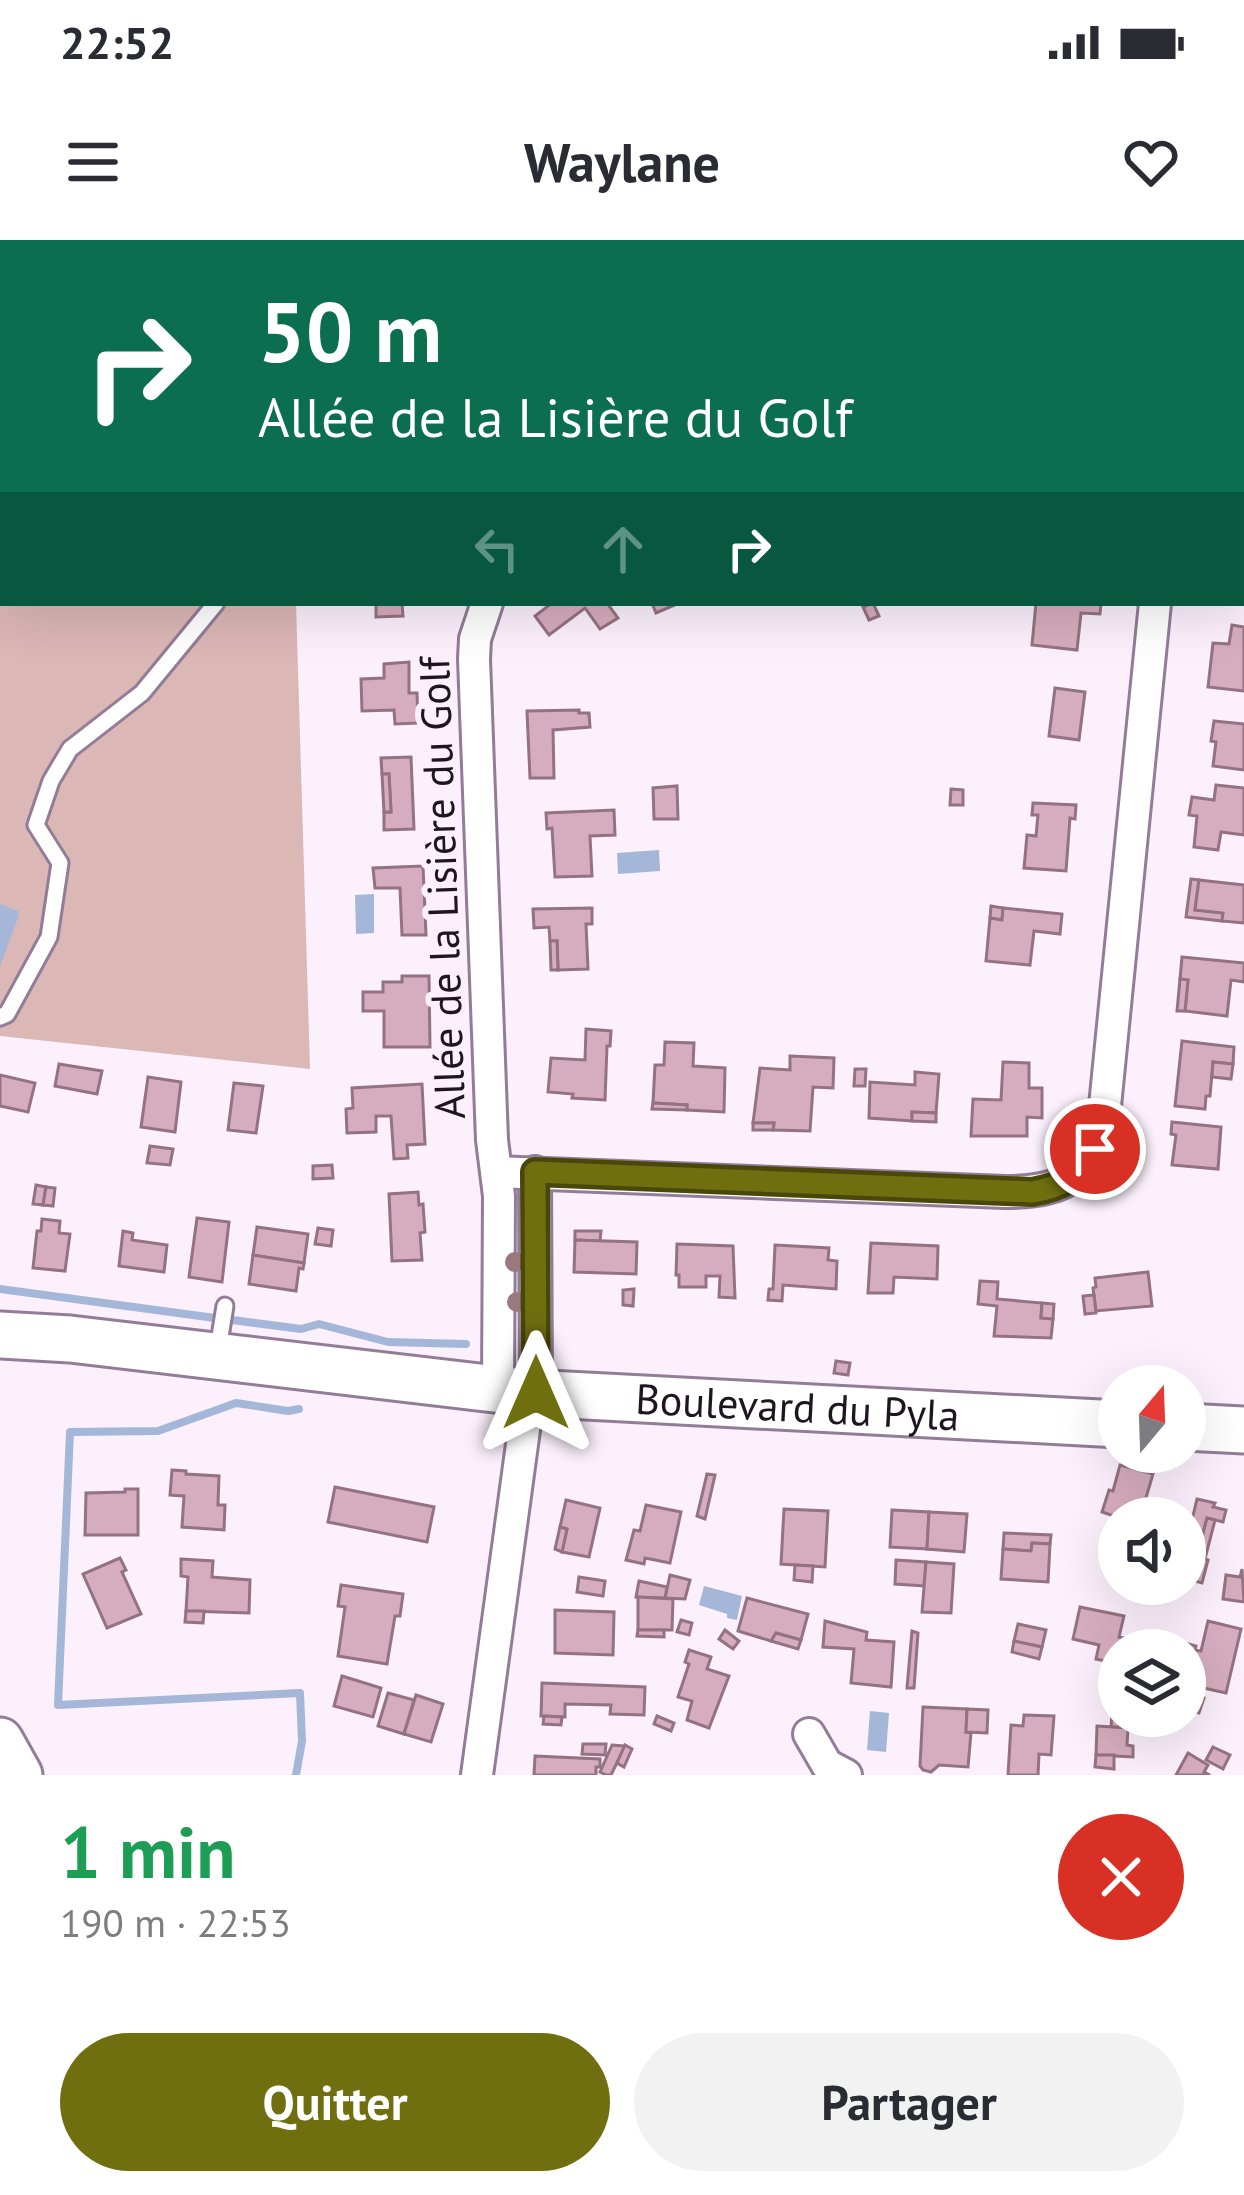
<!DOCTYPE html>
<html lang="fr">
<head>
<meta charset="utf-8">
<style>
  body { margin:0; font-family:"PT Sans",sans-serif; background:#f2f2f3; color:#2b2b33; height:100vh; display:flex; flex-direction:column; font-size:45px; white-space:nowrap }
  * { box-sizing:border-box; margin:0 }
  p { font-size:39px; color:#7c7c81 }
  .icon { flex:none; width:66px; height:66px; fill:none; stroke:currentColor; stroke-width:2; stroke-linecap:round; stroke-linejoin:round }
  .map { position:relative; height:1535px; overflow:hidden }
  .details { display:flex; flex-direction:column; background:#fff; flex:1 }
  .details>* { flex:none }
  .guide { position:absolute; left:0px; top:0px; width:1245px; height:366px; box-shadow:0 12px 48px #0002; background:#0b6e4f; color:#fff; overflow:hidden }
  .needle { width:78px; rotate:19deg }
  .buttons { position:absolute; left:1098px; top:1125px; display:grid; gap:24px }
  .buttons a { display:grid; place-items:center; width:108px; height:108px; border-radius:50%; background:#fff; box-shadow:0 12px 48px #0002; font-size:60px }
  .pin { position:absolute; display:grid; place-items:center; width:102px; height:102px; color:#fff; margin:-51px; border:6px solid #fff; border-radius:50%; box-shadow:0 3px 12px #0007 }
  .me { position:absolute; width:132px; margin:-66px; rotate:0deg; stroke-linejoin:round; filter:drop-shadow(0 0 9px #0008) }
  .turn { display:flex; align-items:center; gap:42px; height:252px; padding:0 60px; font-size:54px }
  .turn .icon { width:156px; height:156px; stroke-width:2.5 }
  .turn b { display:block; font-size:84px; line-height:102px }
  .lanes { display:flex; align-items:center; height:114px; padding:0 60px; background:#0003; justify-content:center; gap:60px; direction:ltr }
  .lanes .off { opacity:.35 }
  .round { display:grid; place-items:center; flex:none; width:126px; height:126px; border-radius:63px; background:#f2f2f3 }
  .overview { display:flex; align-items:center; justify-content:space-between; height:204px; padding:0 60px }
  h1 { font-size:72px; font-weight:700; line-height:90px; color:#1e9e55 }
  .cta { display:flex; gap:24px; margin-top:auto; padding:24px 60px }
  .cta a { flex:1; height:138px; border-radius:72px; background:#706f10; color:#fff; font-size:48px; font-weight:700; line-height:138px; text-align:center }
  .cta a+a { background:#f2f2f3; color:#2b2b33 }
  .status { display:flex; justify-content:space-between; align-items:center; height:84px; padding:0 60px; background:#fff; direction:ltr }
  .status svg { height:33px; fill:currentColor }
  header { display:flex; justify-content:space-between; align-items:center; height:156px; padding:0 60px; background:#fff; font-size:54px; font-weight:700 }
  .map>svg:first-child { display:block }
</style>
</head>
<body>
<div class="status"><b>22:52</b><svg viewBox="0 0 49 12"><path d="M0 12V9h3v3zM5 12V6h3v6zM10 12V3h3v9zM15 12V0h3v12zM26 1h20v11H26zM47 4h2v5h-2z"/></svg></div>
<header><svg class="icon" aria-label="menu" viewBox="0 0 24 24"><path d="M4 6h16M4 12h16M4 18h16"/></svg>Waylane<svg class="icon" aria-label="heart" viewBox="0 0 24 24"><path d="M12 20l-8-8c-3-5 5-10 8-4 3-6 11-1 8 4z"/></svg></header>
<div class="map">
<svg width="1244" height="1535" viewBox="0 0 1244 1535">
  <rect width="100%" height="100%" fill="#fbf0fc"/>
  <path fill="#dbb7b6" d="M0,0H697L691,3H3V363H296L310,829L0,796Z"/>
  <g fill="#a5b7d9">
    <path d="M659,610L660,631L618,634L617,613Z"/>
    <path d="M374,654V693L356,694L355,655Z"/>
    <path d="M0,664L18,671L19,675L0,727Z"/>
    <path d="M704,1346L742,1356L737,1380L727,1378V1374L699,1365Z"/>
    <path d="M870,1471L889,1473L886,1512L867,1510Z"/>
  </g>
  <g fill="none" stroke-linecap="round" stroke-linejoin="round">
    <g stroke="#a5b7d9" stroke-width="8">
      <path d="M0,1049L215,1078"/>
      <path d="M232,1080L301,1089L319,1084L388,1102L466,1104"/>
      <path d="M296,1535L302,1501L300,1453L58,1465L70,1192L158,1191L236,1163L288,1171L299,1169"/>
    </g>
  </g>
  <g fill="#d6adbe" stroke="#957281" stroke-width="3">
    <path d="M970,0H1042L1041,3H971Z"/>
    <path d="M376,363H402L403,376L376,377Z"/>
    <path d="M552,363H607L618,378L600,389L585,368L549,395L535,376Z"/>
    <path d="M652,363H677V364L656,373Z"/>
    <path d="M873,363L879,376L869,380L863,367Z"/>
    <path d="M1036,363H1101L1100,374L1081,373L1077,410L1032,405Z"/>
    <path d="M1232,385L1244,387V451L1208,447L1213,403L1229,404Z"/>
    <path d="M409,422V453H417L418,483L395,484L394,470L362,471L361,439L384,438V424Z"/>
    <path d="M1055,448L1085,452L1079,500L1049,496Z"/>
    <path d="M579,470V473H589L590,487L553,490L554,538H530L527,471Z"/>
    <path d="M1214,481L1244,484V530L1213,526L1216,502L1211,501Z"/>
    <path d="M411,517L414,589L384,590V572H391L389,534H382L381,518Z"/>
    <path d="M382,534H389L391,572H384Z"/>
    <path d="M1216,545L1244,548V595L1221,592L1218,610L1194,607L1197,576L1189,575L1192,557L1214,560Z"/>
    <path d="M677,546L678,579H654L653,548Z"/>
    <path d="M951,549L963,550V565H950Z"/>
    <path d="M1033,563L1076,565L1075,579L1070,578L1066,631L1024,628L1027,595L1036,596L1038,575H1032Z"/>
    <path d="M614,570L615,595L590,596L592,636L555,637L552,588L547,589L546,573Z"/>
    <path d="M423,626L426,695H402L400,648H375L373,628Z"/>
    <path d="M1191,639L1199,640L1195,670L1223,673L1222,681L1186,677Z"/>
    <path d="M1199,640L1244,645V683L1222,681L1223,673L1195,670Z"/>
    <path d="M991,666L1003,668L1002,680L990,678Z"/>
    <path d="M592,668V684H586L588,729L558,730L557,701H550L549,687L534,688L533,669Z"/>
    <path d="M1003,668L1062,674L1060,694L1034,691L1030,725L986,721L990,678L1002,680Z"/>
    <path d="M550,701H557L558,730H551Z"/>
    <path d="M1182,717L1244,723V742L1231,740L1227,776L1185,771L1188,740L1180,739Z"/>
    <path d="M402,736H429L430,807H384V771H363V752H383V742H402Z"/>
    <path d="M1180,739L1188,740L1185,771H1177Z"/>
    <path d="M586,789L611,791L610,806H607L605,860L572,858L573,854L548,852L551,818L585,820Z"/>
    <path d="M1182,801L1234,807L1233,824L1213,822L1210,856H1206L1205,869L1175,866Z"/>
    <path d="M665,802L694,803L693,826L725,828L724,872L687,870V865L653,863L655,825H664Z"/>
    <path d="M790,816L834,818L833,848L813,847L810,891L773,890L774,883H753L760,828L790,830Z"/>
    <path d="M1003,822L1029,823V848H1042V878L1027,877V896H971L973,859L1001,860Z"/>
    <path d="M1213,822L1233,824L1231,839L1212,837Z"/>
    <path d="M59,824L102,831L97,854L55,846Z"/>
    <path d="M855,829H866L865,846H854Z"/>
    <path d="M915,832L939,834L936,873L912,872V881L869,878L870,842L915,845Z"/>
    <path d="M0,835L35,843L28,872L0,866Z"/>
    <path d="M148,837L181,842L175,892L141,887Z"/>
    <path d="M234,843L263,846L256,893L228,890Z"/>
    <path d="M422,844L425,904L407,905L408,918L394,919L391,876H376V892L347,893L346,869L353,868L352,848Z"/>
    <path d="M653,863L687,865V870L652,869Z"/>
    <path d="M912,872L936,873V882L912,881Z"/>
    <path d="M1172,882L1221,887L1218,929L1172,925L1176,895L1171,894Z"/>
    <path d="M753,883H774L773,890H753Z"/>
    <path d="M150,906L173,909L170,925L147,923Z"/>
    <path d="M332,925L333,938L313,939V926Z"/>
    <path d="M36,945L46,947L43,965L33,964Z"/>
    <path d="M46,947L55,948L53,966L43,965Z"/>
    <path d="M418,952L419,965L423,964L425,992L420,993L422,1020L392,1021L389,954Z"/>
    <path d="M197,978L229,982L222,1042L189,1037Z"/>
    <path d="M42,979L60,981L59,993L70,994L65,1031L33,1028L37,991H41Z"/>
    <path d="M257,987L308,994L304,1023L253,1015Z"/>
    <path d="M318,988L333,990L331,1006L315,1004Z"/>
    <path d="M123,991L133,993L132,1000L167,1005L164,1032L119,1026Z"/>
    <path d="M575,991H601L600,1001L575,1000Z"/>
    <path d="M575,1000L637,1002L636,1034L574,1032Z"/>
    <path d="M871,1003L938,1006L937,1039L894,1037L893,1053H868Z"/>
    <path d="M677,1004L733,1006L735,1058L719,1057L720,1036H706V1047H679V1035H676Z"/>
    <path d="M775,1005L829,1008L828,1020L837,1021L836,1049L783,1045L782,1061L768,1060L769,1049H773Z"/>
    <path d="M253,1015L304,1023L303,1029L299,1028L296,1051L249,1044Z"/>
    <path d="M1148,1032L1152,1066L1096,1071L1093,1048L1096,1047L1095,1038Z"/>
    <path d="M980,1041L998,1042L997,1059L1042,1063L1041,1078L1053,1079L1051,1098L994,1096L997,1066L978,1064Z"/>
    <path d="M634,1049L633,1066L623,1065V1050Z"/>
    <path d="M1094,1055L1096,1073L1085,1074L1083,1056Z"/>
    <path d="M1042,1063L1054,1064L1053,1079L1041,1078Z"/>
    <path d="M836,1121L850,1123L848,1135L834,1133Z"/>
    <path d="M1120,1225L1153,1234L1140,1278H1119V1295L1109,1292L1114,1276L1102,1272L1109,1250L1113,1251Z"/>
    <path d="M172,1230L186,1231V1234L219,1236L218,1265H225L224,1290L182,1287L184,1256L170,1255Z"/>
    <path d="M707,1234L715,1235L705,1279L697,1276Z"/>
    <path d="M335,1247L434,1267L427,1302L328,1282Z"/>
    <path d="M125,1249H138V1295H85L86,1253L125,1252Z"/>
    <path d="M1197,1259L1215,1263L1213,1267L1226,1270L1223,1282L1207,1278L1191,1340L1185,1339V1309Z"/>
    <path d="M566,1260L600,1268L589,1317L562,1312L567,1289L560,1287Z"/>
    <path d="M646,1265L681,1272L670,1323L645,1318L644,1324L626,1320L634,1290L640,1291Z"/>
    <path d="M784,1269L828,1271L825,1327L781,1324Z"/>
    <path d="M892,1270L929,1272L927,1309L890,1307Z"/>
    <path d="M929,1272L967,1274L964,1312L927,1309Z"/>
    <path d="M1207,1278L1215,1280L1205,1319L1208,1320L1202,1343L1191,1340Z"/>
    <path d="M560,1287L567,1289L562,1312L555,1309Z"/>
    <path d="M1004,1293L1051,1295L1050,1304L1032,1303L1031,1311L1003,1309Z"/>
    <path d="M1032,1303L1050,1304L1048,1342L1001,1339L1003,1309L1031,1311Z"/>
    <path d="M120,1318L126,1330L122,1332L141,1374L107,1388L83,1334Z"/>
    <path d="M181,1319L213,1321L212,1337L250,1340L249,1373L186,1371L188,1337L181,1336Z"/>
    <path d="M896,1320L926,1322L924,1346L895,1344Z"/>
    <path d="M926,1322L954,1324L951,1373L922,1372Z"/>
    <path d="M795,1325L813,1326L812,1342L794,1340Z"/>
    <path d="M1242,1329L1244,1362L1223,1359L1226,1335L1240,1337Z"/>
    <path d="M670,1335L690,1340L685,1359L665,1358Z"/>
    <path d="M579,1337L605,1341L603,1356L577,1352Z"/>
    <path d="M639,1341L667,1347L665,1358L636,1357Z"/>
    <path d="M341,1345L403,1354L400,1376H395L387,1424L338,1416L345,1367L338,1366Z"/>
    <path d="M638,1357L673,1359L672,1390H638Z"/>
    <path d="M747,1358L808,1374L801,1400L776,1393L771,1401L738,1391Z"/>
    <path d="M1080,1367L1124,1376L1119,1397L1149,1403L1148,1410H1119V1424L1096,1419L1099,1405L1073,1399Z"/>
    <path d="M555,1370L614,1372L613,1415L555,1413Z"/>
    <path d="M186,1371H204L203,1383L185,1382Z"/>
    <path d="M681,1380L692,1383L689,1395L677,1392Z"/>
    <path d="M825,1381L867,1392L866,1400L894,1402L891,1447L851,1443L854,1409L823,1407Z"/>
    <path d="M1208,1381L1241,1389L1226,1453L1190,1445L1193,1429L1185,1427V1403L1196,1406L1195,1410L1201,1411Z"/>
    <path d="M1018,1384L1046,1390L1042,1407L1014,1401Z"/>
    <path d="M638,1390H664V1397L637,1396Z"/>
    <path d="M725,1390L739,1401L733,1409L719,1399Z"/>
    <path d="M912,1391L918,1393L914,1448H907Z"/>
    <path d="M776,1393L801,1400L798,1409L771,1401Z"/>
    <path d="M1014,1401L1042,1407L1039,1419L1012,1412Z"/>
    <path d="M689,1410L711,1417L707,1429L729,1436L709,1488L687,1480L692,1461L678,1457L689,1424L685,1422Z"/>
    <path d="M342,1436L381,1448L373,1477L334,1466Z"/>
    <path d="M542,1443L645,1447L644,1475L610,1474L611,1465L565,1464V1477L541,1476Z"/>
    <path d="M1185,1452L1204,1458L1199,1473L1185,1469Z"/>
    <path d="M388,1453L414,1460L404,1494L378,1486Z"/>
    <path d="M416,1455L443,1464L431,1502L404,1494Z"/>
    <path d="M923,1467L967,1469L966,1492L971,1493L968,1527L939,1525L931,1532L923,1530L920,1526Z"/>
    <path d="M967,1469L988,1470L987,1493L966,1492Z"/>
    <path d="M1112,1474L1129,1476L1128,1488L1111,1487Z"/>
    <path d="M1024,1475L1054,1476L1051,1515L1039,1514L1038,1535H1008L1011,1485L1023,1486Z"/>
    <path d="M544,1476L562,1477L561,1485L543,1484Z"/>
    <path d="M657,1476L674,1483L671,1491L654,1484Z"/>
    <path d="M1097,1486L1128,1488L1127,1505L1133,1506V1517L1096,1515Z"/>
    <path d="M583,1504H606L605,1515L582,1514Z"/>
    <path d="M612,1505L625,1506L611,1535H606L600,1532Z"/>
    <path d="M625,1505L632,1509L624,1527L617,1523Z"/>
    <path d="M1213,1507L1230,1515L1223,1529L1206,1520Z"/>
    <path d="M1188,1513L1208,1525L1204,1532L1210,1535H1176Z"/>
    <path d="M1096,1515H1114V1529L1095,1527Z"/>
    <path d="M535,1516L600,1519V1527H596V1535H534Z"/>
  </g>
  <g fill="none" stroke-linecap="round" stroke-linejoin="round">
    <g stroke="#937c97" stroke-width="21">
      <g id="lane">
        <path d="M165,3V0"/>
        <path d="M686,3L689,0"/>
        <path d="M0,777L7,774L49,697L60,623L36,585L51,541L70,509L142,453L216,363"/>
        <path d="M217,1115L225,1066"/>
      </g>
    </g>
    <g stroke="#937c97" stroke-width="36">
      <g id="street">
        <path d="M487,363L475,399L474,419L492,900L499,956L498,1150"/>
        <path d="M498,932L1005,952C1073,952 1093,932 1105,866L1155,363"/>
        <path d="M535,932L536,1153"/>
        <path d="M809,1494L827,1525L846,1535"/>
        <path d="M477,1535L529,1153"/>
      </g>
    </g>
    <g stroke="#937c97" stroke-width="51">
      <g id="secondary">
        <path id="s1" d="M0,1095L70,1099L529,1153L1119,1184"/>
        <path d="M1185,1187L1244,1190"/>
        <path d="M0,1501L19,1535"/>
      </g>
    </g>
    <path stroke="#857b87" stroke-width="4.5" stroke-dasharray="12 6" stroke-linecap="butt" d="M1237,3L1241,0"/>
    <use href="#lane" stroke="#fff" stroke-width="15"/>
    <use href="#street" stroke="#fff" stroke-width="30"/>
    <use href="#secondary" stroke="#fff" stroke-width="45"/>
  </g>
  <g fill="#9b787f">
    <circle cx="515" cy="1022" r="10"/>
    <circle cx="517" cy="1062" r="10"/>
  </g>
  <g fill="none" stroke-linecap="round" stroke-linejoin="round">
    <g stroke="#49480a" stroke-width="30">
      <path id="route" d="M536,1153L535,932L1032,952C1062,947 1079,937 1095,909"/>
    </g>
    <use href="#route" stroke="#706f10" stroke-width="21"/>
  </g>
  <g text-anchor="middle" stroke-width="12" stroke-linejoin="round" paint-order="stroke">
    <g font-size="42" fill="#1e1520" stroke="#fbf0fc">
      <text transform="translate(442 648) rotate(-92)" y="15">Allée de la Lisière du Golf</text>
      <text dy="15" stroke="none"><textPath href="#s1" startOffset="801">Boulevard du Pyla</textPath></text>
    </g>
  </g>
</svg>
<div class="buttons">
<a><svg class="needle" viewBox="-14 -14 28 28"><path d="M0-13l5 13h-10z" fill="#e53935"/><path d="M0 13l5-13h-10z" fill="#7c7c81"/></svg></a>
<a><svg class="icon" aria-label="sound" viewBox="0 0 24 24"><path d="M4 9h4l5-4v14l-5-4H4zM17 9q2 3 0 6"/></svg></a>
<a><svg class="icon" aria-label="layers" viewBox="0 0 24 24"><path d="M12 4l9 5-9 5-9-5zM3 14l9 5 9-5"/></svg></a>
</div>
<div class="pin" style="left:1095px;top:909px;background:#d93025"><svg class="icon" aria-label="arrive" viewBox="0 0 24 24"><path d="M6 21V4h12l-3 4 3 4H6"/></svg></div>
<svg class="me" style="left:536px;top:1153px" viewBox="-20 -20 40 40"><path d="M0-17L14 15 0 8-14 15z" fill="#706f10" stroke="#fff" stroke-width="4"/></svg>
<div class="guide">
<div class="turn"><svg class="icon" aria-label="right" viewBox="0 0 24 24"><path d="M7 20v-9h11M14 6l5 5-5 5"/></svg><div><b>50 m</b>Allée de la Lisière du Golf</div></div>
<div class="lanes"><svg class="icon off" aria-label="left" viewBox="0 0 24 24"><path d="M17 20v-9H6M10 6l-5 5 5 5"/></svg><svg class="icon off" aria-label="ahead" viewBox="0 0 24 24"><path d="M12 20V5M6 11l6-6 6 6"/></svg><svg class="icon" aria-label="right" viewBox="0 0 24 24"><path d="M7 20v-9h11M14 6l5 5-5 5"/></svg></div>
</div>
</div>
<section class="details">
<div class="overview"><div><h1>1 min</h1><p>190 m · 22:53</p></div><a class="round" style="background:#d93025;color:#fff"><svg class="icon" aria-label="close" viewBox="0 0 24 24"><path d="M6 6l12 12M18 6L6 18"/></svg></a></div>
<div class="cta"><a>Quitter</a><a>Partager</a></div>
</section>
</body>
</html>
